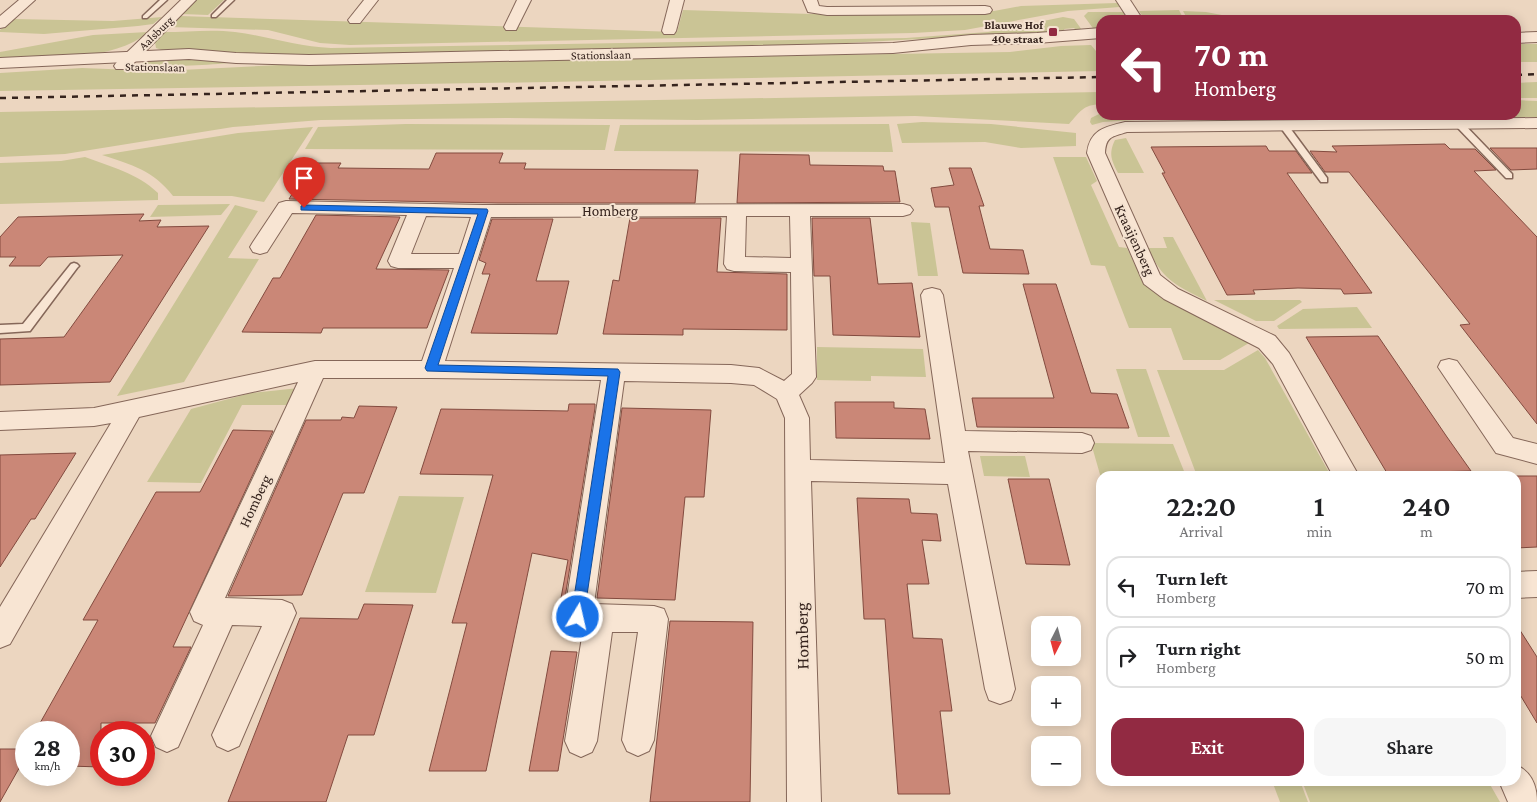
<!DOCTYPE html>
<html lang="en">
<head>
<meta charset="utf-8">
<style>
  body { margin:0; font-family:"Crimson Pro",serif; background:#f6f6f6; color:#202124; height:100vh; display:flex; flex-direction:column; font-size:19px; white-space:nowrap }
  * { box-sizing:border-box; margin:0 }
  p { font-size:16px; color:#757577 }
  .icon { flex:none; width:28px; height:28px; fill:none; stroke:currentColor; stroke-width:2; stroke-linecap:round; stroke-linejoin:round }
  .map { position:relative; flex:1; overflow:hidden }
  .side { position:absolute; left:1096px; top:471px; width:425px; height:315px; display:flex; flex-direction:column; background:#fff; border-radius:15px; box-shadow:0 2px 12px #0003 }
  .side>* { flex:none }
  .banner { position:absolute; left:1096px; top:15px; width:425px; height:105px; border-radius:15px; box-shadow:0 2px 12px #0003; background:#922a42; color:#fff; overflow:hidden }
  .needle { width:32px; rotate:186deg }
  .tools { position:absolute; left:1031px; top:616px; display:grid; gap:10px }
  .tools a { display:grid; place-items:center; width:50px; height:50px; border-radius:10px; background:#fff; box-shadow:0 2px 12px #0003; font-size:25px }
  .speed { position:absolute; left:15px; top:721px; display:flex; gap:10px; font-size:25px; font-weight:700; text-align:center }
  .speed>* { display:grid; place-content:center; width:65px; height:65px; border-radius:50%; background:#fff; box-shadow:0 2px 12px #0003; line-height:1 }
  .speed small { font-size:12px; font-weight:400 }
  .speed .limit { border:8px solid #d22; background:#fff; color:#111 }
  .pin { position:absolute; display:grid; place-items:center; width:42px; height:42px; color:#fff; margin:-51px -21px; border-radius:50% 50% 50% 0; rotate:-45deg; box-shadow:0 0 5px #0007 }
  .pin .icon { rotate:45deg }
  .me { position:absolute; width:55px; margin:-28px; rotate:9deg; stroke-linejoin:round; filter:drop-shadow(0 0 4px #0008) }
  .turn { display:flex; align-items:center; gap:18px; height:105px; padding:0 15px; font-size:22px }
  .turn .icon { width:65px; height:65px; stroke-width:2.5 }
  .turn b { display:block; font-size:35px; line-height:42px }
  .eta { display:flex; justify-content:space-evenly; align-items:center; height:85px; text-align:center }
  .eta b { font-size:30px; font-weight:600; line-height:35px }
  .action { display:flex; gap:10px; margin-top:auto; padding:10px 15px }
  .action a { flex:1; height:58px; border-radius:15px; background:#922a42; color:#fff; font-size:20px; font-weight:600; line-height:58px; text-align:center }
  .action a+a { background:#f6f6f6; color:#202124 }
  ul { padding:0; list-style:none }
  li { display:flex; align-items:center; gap:15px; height:62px; margin:0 10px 8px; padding:0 5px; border:2px solid #e0e0e0; border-radius:15px }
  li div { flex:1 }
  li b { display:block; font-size:19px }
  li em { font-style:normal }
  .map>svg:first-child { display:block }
</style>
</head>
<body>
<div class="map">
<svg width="1537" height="802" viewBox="0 0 1537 802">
  <rect width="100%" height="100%" fill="#ecd6c0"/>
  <g fill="#cac495">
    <path d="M196,0H224L208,15L181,14Z"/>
    <path d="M1117,3L1120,7L1068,11L965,30L913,33L350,45L320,43L268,30L169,27L180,16L677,32L683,10L812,14L994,11L1021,6Z"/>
    <path d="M1179,10L1184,20H1145L1139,11Z"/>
    <path d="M1183,11L1206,12L1248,20H1188Z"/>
    <path d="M1088,12H1123L1128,20H1101V31H1095L1084,16Z"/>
    <path d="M162,17L153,24L138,26L44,34L0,32V30L14,19L113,21Z"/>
    <path d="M1063,17L1074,19L1082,30H1076L1074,28L1064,29L1065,31L775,47L281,55L165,51L156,48L155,42L164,32C187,32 212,29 235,32C267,36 298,47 331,48L906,38L988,32Z"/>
    <path d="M148,32C115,62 44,57 0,60V52L93,35Z"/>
    <rect x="1516" y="44" width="21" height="18"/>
    <path d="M1091,45L1101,57V71L548,82L0,91V73L82,68L161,71L299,64L1010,52L1061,46Z"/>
    <path d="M156,56L246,62C226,63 156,70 142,63Z"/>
    <path d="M1537,82V98H1516V83Z"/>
    <path d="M1101,92V104C1082,105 1080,112 1069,124L915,116L697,120L505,118L321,120L233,127L65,154L0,157V112Z"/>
    <path d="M1516,100L1537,101V117H1501L1498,115H1516Z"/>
    <path d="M1101,113V115H1213L1225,120H1135L1103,122L1092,125L1090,122L1091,118Z"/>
    <path d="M922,122L991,124L1076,133V146L1021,148L985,142L902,143L897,124Z"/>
    <path d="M406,124L610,125L605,150L305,149L318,127Z"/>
    <path d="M889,124L893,152L614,151L620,125Z"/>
    <path d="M313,127L264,202L232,196H173C153,170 132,165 102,155L238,133Z"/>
    <path d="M1126,138L1144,173H1118C1112,161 1108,154 1115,140Z"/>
    <path d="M85,157C111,167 137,173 158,193V200L0,204V163L61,161Z"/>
    <path d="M1053,157H1086L1097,181L1091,185L1119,247L1127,248L1135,265L1161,293L1249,343L1220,360H1183L1171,328H1129L1105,266L1091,265Z"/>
    <path d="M230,204L221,215L150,217L158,205Z"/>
    <path d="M235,205L258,211L228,258L259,259L184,382L117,396Z"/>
    <path d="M911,222L930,223L938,276H918Z"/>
    <path d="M1163,237H1173L1207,301C1177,286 1162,280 1148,248H1167Z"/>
    <path d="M1214,300H1300L1302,302L1274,321H1256Z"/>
    <path d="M1357,307L1372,328L1279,329L1277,326L1303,309Z"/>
    <path d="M817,347L923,349L926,377L871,376V381L817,380Z"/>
    <path d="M1258,350L1265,358L1331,476H1197L1157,370H1224Z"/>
    <path d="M1116,369H1146L1170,437H1138Z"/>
    <path d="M299,388L290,405H242L201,483L147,482L191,409L251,393Z"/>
    <path d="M1091,443L1173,444L1186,476H1101V478Z"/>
    <path d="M980,456H1025L1030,477L984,476Z"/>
    <path d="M399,496L464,497L436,593L365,592Z"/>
    <path d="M1272,781H1300L1308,802H1280Z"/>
    <path d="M1302,781H1488L1500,802H1310Z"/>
  </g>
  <g fill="#ca8777" stroke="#834b3f">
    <path d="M1445,144L1450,149H1475L1496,170L1474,171L1537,237V424L1460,325L1470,324L1349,172H1325L1310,151L1337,152L1332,146Z"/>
    <path d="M1266,146L1269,151H1296L1312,173H1287L1372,293L1344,294L1341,289L1298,288L1253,290L1255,294L1227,295L1162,173H1165L1151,147Z"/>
    <path d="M1490,148H1537V169L1511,170Z"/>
    <path d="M436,153H503L499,163H526L524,169L698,170L695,203H498L289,199L311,163H341L338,168L429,169Z"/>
    <path d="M740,154L809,155L810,165L883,166L884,171H895L900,202L737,203Z"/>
    <path d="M949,168H971L984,206H979L990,249L1023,250L1029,274L963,273L949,207H935L931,188L954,185Z"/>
    <path d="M144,214L139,221L161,220L157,227L209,226L110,382L0,385V339L64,337L123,255L48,257L40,266H9L16,257H0V237L18,217Z"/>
    <path d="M316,215L400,217L376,269L449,270L427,328H323L321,333L242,332L273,278H280Z"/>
    <path d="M630,218H721L717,272L787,274V330L683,329V335L603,334L613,280L619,281Z"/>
    <path d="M812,218H870L878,284L912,283L920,337L833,335L830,276H814Z"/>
    <path d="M492,219H553L536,281H569L557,334L471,333L490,274H482L486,263L479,260Z"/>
    <path d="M1023,284H1056L1091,393L1117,394L1129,428L977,427L972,398H1054Z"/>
    <path d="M1378,336L1447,437L1471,471L1387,473L1306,337Z"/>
    <path d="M835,402H894V408L925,409L930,439L836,438Z"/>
    <path d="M569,404H595V408L565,598H561L568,560L532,553L486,771H429L467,623H452L493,475L420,474L441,409L568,411Z"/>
    <path d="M359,406L397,407L364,493H343L302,595L228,596L306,420H341L342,417L354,418Z"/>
    <path d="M622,408L711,410L704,497H685L675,600L597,598Z"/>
    <path d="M233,430L273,431L173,647H191L155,723H101V767L69,766V732H35L98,620H83L156,492H200Z"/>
    <path d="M76,453L35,519H31L0,567V455Z"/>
    <path d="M1516,476H1537V547L1516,548Z"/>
    <path d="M1008,479H1049L1070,565L1026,564Z"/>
    <path d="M857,498L909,499L911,513L937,514L941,541L922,540L929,584H907L913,638L942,639L952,711H940L950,794H898L885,619H864Z"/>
    <path d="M364,604L413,605L374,735H348L326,802H228L300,618L358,619Z"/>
    <path d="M670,621L753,622L750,802H650Z"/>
    <path d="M1516,624L1537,657V723L1516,688Z"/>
    <path d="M551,651L577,652L558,771H529Z"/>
    <path d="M0,749H26V756L0,802Z"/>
  </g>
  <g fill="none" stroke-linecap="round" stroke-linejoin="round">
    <g stroke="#856759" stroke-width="3">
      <g id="service">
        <path d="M160,0H167L147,18H143V16Z"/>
        <path d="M227,0H234L216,17H212V15Z"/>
        <path d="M1456,122H1462L1512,174V178H1506L1456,126Z"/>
        <path d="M1281,124H1287L1327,178V182H1321L1281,128Z"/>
        <path d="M74,263L77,264L79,266L77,268L30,331L0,333V325L23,324L71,264Z"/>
      </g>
    </g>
    <g stroke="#856759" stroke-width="2">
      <g id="minor">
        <path d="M19,0H35L5,27L0,28V16Z"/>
        <path d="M181,0H196L128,69H116L114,66L116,63Z"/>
        <path d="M364,0H378L360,23H350L348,20Z"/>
        <path d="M517,0H531L516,30H506L504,27Z"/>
        <path d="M670,0H684L676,31L674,34H664L662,31Z"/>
        <path d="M803,0H817L819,6L827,7L985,6L990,7L992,10L990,13L985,14L827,15L808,12Z"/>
        <path d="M1116,0H1130L1143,20H1129Z"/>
        <path d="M1537,118V128L1127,132C1112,137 1106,136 1105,153L1160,275L1178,289L1275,336L1289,353L1359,476H1333L1273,364L1259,348L1164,299L1144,284L1087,153C1090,130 1104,127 1125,122Z"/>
        <path d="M286,201L483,205L903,204L910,206L913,210L910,214L903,216H810L816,377L812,383L799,395L809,418L810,460L945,463L921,295L924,290L932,288L940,290L943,295L965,431L1082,433L1091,436L1094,443L1091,450L1082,453L968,451L1015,689L1011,700L1000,704L989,700L985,689L948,484L811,481L821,802H787L785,418L777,399L754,385L731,383L624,381L594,604L654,606L664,609L668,619L654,740L649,751L638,756L627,751L622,740L638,632H612L597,741L592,752L581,757L570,752L565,741L583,631L568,627L564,617L601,380L431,378H323L225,598L282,600L292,604L296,613L239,746L228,751L217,746L212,735L262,626L232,625L178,747L167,752L156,747L151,736L203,625L194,621L190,612L298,382L139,417L10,644L0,648V607L111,423L94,426L0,430V412L94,408L315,361H422L454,268H398L391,266L388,261L407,215L292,213L267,252L260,254L253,252L250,247L253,242L279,203ZM426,216L471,217L459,254H411ZM727,216L724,264L727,269L734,271L791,272L792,374L784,381L759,368L731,365L445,361L491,217ZM746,216H790L791,258L745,257Z"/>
        <path d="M1449,359L1457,361L1513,438L1537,444V464L1496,453L1438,367L1441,361Z"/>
        <path d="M1537,571V597L1516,598V572Z"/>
        <path d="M1516,765C1532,772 1537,786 1537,802H1508L1499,781H1516Z"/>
      </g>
    </g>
    <g stroke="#856759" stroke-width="2">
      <g id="tertiary">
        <path d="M1101,28V38L1037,43L971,45L893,53L309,65L236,63L189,59L0,68V58L189,49L236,53L309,55L893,43L971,35L1037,33Z"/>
        <path d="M1537,32V42L1516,43V33Z"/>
      </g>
    </g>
    <use href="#service" fill="#f8e5d3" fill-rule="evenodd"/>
    <use href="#minor" fill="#f8e5d3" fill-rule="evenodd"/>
    <use href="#tertiary" fill="#f8e5d3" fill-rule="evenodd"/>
    <g stroke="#35231d" stroke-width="2.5" stroke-dasharray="6 6" stroke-linecap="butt">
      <path d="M1516,75L1537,74"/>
      <path d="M0,98L1101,77"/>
    </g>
  </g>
  <path fill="#1a73e8" stroke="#114b97" d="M304,205L487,209L488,211L438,365L618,369L620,372L583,622L578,624L573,622L571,617L608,376L427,371L425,368L478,214L301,210V206Z"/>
  <rect fill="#922a42" stroke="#f4e2d0" stroke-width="2" x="1048" y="27" width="10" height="10" rx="2.5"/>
  <g text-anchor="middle" stroke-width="4" stroke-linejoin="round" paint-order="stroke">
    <g font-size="12" font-weight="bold" fill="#35231d" stroke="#f4e2d0" text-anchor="end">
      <text x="1043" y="29">Blauwe Hof<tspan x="1043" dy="14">40e straat</tspan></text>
    </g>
    <g font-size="12" fill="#35231d" stroke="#f4e2d0">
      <text transform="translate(156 33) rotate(-44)" y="4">Aalsburg</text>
      <text transform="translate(601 55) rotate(-1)" y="4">Stationslaan</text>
      <text transform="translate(155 67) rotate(1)" y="4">Stationslaan</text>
    </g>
    <g font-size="15" fill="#35231d" stroke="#f4e2d0">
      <text x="610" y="216">Homberg</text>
      <text transform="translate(1135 240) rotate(65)" y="5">Kraaijenberg</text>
      <text transform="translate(255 501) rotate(-65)" y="5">Homberg</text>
    </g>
    <g font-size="18" fill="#35231d" stroke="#f4e2d0">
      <text transform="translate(802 636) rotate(-91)" y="6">Homberg</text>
    </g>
  </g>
</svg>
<div class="tools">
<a><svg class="needle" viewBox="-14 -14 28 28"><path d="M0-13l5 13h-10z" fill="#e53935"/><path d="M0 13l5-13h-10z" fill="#757577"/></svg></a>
<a>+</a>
<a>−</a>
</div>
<div class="speed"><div>28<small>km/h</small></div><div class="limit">30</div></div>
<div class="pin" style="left:304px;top:208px;background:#d93025"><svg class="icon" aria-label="arrive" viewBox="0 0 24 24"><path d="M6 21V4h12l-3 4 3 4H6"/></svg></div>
<svg class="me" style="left:578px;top:617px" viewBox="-20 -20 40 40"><circle r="17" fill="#1a73e8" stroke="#fff" stroke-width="3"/><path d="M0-11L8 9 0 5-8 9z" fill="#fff"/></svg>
<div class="banner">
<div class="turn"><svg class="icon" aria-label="left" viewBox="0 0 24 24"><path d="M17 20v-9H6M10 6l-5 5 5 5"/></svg><div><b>70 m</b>Homberg</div></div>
</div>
<section class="side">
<div class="eta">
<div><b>22:20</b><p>Arrival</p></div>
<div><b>1</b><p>min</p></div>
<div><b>240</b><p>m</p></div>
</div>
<ul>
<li><svg class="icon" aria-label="left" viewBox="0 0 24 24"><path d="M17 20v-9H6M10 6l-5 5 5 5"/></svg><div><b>Turn left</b><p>Homberg</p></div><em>70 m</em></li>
<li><svg class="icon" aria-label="right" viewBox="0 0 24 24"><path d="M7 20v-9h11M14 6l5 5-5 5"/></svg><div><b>Turn right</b><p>Homberg</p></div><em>50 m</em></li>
</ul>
<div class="action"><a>Exit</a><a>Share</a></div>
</section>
</div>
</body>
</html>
